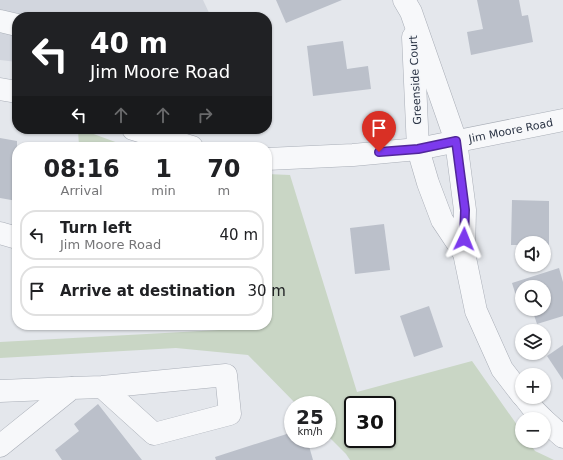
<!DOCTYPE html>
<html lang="en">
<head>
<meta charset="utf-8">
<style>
  body { margin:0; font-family:"DejaVu Sans",sans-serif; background:#f6f6f6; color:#202124; height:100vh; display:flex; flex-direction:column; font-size:15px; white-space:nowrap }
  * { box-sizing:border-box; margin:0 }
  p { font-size:13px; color:#757577 }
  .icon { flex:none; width:22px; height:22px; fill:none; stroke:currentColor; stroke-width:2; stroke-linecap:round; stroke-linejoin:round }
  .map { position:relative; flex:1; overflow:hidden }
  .side { position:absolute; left:12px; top:142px; width:260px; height:188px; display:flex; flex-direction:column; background:#fff; border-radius:16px; box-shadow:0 1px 3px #0004 }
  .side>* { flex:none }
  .hud { position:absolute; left:12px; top:12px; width:260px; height:122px; border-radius:16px; box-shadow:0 1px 3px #0004; background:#202124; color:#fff; overflow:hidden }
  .tools { position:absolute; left:515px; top:236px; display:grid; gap:8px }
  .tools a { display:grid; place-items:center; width:36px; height:36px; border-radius:50%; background:#fff; box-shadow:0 1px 3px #0004; font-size:20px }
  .speed { position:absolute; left:284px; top:396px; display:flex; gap:8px; font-size:20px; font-weight:700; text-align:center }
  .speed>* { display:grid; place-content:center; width:52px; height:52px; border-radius:50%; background:#fff; box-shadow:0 1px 3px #0004; line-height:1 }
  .speed small { font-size:10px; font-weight:400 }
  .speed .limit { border:2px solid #111; border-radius:6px; background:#fff; color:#111 }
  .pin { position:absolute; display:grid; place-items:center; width:34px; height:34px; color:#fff; margin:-41px -17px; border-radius:50% 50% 50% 0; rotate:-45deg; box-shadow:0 0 4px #0007 }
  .pin .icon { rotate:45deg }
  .me { position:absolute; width:44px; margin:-22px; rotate:2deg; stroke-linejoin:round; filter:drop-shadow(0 0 3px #0008) }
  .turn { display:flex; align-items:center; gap:14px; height:84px; padding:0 12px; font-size:18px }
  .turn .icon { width:52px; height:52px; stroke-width:2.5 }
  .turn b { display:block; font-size:28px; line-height:34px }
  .lanes { display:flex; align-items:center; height:38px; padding:0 12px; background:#0003; justify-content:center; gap:20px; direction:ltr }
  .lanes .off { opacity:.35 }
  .eta { display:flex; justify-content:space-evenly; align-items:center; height:68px; text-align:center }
  .eta b { font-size:24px; font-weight:700; line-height:28px }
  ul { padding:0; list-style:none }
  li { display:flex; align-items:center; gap:12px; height:50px; margin:0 8px 6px; padding:0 4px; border:2px solid #e0e0e0; border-radius:16px }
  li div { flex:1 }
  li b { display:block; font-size:15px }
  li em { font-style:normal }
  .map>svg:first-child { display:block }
</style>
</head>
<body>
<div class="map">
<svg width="563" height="460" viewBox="0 0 563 460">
  <rect width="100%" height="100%" fill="#e4e7ec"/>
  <path fill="#d2d6de" d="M0,0H203L211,17H17V62L0,60Z"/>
  <g fill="#c9d6c5" fill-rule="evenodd">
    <path d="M78,129H80L129,147H79Z"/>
    <path d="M267,174L290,175L357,392L472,361L522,432V441H528L535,451L554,460H350L346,454L327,435V405H297L248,355L176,348L0,358V342L258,328L261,325H267V320L269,318L267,317ZM353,405H387V439H353Z"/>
  </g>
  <g fill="#bbc0ca">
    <path d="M276,0H342L286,23Z"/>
    <path d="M477,0H519L522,16L528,15L533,42L471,55L467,32L483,29Z"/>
    <path d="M343,41L347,69L368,66L371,89L313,96L307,46Z"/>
    <path d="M0,138L17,141V201L0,198Z"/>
    <path d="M512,200L549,201V245H544V243H522V245H511Z"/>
    <path d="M384,224L390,270L355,274L350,228Z"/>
    <path d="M559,268L563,282V316L537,324L532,309H544V287H522V300L518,302L512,283Z"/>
    <path d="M429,306L443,347L414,357L400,316Z"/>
    <path d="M563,345V380L547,356Z"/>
    <path d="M98,404L142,460H62L55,450L79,431L74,424Z"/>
    <path d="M293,432V439H307L313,460H216L215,457Z"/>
  </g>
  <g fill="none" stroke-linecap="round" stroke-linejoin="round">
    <g stroke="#a9aeb7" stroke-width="23">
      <g id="minor">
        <path d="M404,0L411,12L456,141L465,210L464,253L476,311L502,369L522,395"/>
        <path d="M0,21L17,25"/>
        <path d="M413,37L418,149L428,183L442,220L464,253"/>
        <path d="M0,89L17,92"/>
        <path d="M133,129L192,147"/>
        <path id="s1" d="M267,159L353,155L418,149L563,120"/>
        <path d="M0,233L17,238"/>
        <path d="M0,391L72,388"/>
        <path d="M524,397L535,411L543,419"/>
        <path d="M544,420L563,437"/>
        <path d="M0,446L72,388L102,387L226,375L230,414L154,434L102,387"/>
      </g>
    </g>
    <use href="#minor" stroke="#f7f8fa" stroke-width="22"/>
  </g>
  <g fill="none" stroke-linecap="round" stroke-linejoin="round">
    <g stroke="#51269a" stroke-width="10">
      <path id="route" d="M379,152L418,149L456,141L465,210L464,239"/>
    </g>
    <use href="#route" stroke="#7c3aed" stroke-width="7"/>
  </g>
  <g text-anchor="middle" stroke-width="3" stroke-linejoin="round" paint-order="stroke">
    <g font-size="11" fill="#2b3445" stroke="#f4f6f9">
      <text transform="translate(415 80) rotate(-93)" y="4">Greenside Court</text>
      <text dy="4" stroke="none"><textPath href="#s1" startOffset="246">Jim Moore Road</textPath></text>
    </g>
  </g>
</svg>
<div class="tools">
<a><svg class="icon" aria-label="sound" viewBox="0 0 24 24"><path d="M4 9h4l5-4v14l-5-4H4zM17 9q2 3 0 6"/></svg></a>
<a><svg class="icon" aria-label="search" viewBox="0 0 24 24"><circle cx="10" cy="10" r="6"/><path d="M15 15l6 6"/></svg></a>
<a><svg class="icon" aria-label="layers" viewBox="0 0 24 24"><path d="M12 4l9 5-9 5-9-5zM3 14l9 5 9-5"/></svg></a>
<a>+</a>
<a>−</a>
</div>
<div class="speed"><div>25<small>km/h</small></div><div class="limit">30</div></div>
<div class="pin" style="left:379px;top:152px;background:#d93025"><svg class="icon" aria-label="arrive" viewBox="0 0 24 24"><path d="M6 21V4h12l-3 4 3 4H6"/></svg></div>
<svg class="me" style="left:464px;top:239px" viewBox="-20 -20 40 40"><path d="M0-17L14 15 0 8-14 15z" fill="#7c3aed" stroke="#fff" stroke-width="4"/></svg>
<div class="hud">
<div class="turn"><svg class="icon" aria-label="left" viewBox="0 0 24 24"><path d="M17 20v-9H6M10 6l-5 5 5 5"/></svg><div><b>40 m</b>Jim Moore Road</div></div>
<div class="lanes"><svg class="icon" aria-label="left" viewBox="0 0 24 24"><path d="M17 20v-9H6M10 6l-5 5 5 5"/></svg><svg class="icon off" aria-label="ahead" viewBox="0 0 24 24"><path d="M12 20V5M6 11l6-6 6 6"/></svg><svg class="icon off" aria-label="ahead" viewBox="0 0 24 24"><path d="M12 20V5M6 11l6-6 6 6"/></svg><svg class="icon off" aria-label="right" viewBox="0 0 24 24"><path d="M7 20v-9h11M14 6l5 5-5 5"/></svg></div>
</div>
<section class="side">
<div class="eta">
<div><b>08:16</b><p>Arrival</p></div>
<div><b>1</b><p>min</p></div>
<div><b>70</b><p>m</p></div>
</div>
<ul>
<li><svg class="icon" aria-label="left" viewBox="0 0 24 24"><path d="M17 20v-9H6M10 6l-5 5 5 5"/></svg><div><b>Turn left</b><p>Jim Moore Road</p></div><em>40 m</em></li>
<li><svg class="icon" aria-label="arrive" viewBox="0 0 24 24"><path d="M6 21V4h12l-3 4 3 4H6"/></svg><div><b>Arrive at destination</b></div><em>30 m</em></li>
</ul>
</section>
</div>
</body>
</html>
